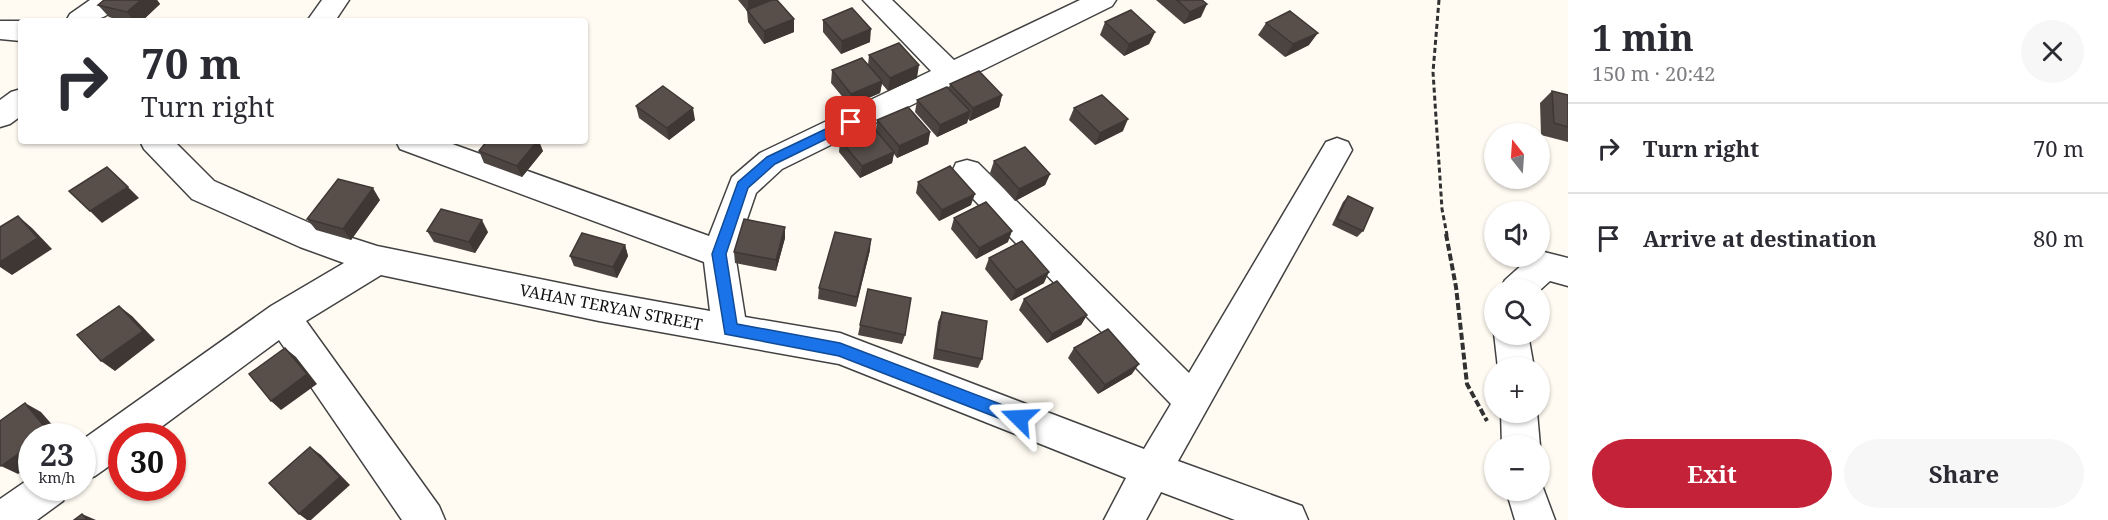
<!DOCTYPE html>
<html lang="en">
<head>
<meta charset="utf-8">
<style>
  body { margin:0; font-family:"Noto Serif",serif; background:#f7f7f7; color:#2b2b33; height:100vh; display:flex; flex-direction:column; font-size:22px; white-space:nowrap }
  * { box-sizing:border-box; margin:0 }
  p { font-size:20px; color:#7c7c81 }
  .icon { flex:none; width:33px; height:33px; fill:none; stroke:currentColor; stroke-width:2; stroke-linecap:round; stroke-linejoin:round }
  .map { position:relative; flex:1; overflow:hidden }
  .drawer { display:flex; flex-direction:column; background:#fff; width:540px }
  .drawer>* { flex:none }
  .hud { position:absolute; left:18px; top:18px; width:570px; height:126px; border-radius:6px; box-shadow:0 2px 4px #0004; background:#fff; color:#2b2b33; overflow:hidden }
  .needle { width:39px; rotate:343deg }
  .controls { position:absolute; left:1484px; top:123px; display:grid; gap:12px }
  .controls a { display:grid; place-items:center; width:66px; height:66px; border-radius:50%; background:#fff; box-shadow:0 2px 4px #0004; font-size:30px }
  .speed { position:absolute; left:18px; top:423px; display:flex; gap:12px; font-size:30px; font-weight:700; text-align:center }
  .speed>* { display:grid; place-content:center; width:78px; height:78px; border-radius:50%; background:#fff; box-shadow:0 2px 4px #0004; line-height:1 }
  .speed small { font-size:15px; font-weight:400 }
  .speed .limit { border:9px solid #d22; background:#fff; color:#111 }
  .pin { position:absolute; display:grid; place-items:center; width:51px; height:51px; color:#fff; margin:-26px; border-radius:12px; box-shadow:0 3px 9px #0006 }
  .me { position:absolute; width:66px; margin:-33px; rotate:291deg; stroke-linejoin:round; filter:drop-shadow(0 0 4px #0008) }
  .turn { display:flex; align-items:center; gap:21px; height:126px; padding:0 24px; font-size:27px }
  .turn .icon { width:78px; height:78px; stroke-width:2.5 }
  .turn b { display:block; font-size:42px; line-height:51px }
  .round { display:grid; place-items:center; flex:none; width:63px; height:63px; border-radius:32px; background:#f7f7f7 }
  .headline { display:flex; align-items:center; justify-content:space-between; height:102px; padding:0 24px }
  h1 { font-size:36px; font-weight:700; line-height:45px }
  .cta { display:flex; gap:12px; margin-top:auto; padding:12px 24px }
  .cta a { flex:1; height:69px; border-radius:36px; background:#c42238; color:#fff; font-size:24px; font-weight:700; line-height:69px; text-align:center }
  .cta a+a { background:#f7f7f7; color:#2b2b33 }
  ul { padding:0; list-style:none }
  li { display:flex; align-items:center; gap:18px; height:90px; padding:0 24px; border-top:2px solid #e1e1e2 }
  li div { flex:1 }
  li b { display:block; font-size:22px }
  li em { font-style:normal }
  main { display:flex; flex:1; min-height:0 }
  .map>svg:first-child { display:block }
</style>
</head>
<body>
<main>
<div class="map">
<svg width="1568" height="520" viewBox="0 0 1568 520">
  <rect width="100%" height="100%" fill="#fffbf2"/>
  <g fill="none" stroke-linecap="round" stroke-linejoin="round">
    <g stroke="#424242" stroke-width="3">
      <g id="minor">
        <path d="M90,0H121C107,23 90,21 66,21L70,14Z"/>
        <path d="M322,0H349L335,21H307Z"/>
        <path d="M863,0H892L954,60L1080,0H1116L1112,6L782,169L756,193L735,254L745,317L840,333L1144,449L1171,404L956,181L952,172L956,163L967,160L978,163L1189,373L1326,142L1337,138L1348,142L1352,150L1178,461L1302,506L1308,520H1235L1161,492L1146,520H1104L1126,478L839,364L599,321L381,275L306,321L439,506L445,520H402L279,340L149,436H122V457L95,476L82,481V440L271,306L344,263L300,247L192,199L144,149L140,141H174L214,181L321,228L377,246L599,291L710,311L704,262L400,149L396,141H444L709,236L732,177L760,153L931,71Z"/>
        <path d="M0,21H21V41L0,39Z"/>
        <path d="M21,89V116L10,124L0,127V100L11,92Z"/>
        <path d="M1544,252L1568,258V286L1550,281L1539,291L1500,290L1505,280L1532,256H1539V254Z"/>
        <path d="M1494,333L1528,334L1534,368H1498Z"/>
        <path d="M1501,412H1537L1540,446L1539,448V446H1502Z"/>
        <path d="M32,477V488H68L63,501L37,520H0V499Z"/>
        <path d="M1539,477L1555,520H1515L1506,490H1539Z"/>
      </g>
    </g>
    <path stroke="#313131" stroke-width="3" stroke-dasharray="5 3" stroke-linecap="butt" d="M1439,0L1433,72L1442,209L1447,235"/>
    <path stroke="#313131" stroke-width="4" stroke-dasharray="7 3" stroke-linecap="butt" d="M1446,234L1456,287L1467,384L1487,421"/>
    <use href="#minor" fill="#fff" fill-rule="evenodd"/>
  </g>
  <g fill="#4c4440">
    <path d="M104,0H157L160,4L142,21H122L109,17L98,5Z"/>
    <path d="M738,0H777L794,19V32L764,44L748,22L747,11Z"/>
    <path d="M1156,0H1202L1201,17L1184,24Z"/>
    <path d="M823,20L870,42L841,54L823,32Z"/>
    <path d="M1105,22L1155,32L1149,44L1124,56L1100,35Z"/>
    <path d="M1266,23L1309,45L1285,57L1258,35Z"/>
    <path d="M869,55L917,78L888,91L882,84L880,93L850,106L831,83L832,70L868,65Z"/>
    <path d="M950,84L1002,95L999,107L970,121L968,119L967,123L937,137L915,112L917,100L949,89Z"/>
    <path d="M1552,91L1568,95V142L1541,135L1540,103Z"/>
    <path d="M636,106L695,120L669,140L639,118Z"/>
    <path d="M1074,108L1123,131L1095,145L1069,120Z"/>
    <path d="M877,120L930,132L928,144L897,158L894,154L892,163L860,178L839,152L840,140L876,130Z"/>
    <path d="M479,151H543L522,177L484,163Z"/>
    <path d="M994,161L1050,174L1045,185L1015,201L990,173Z"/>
    <path d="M918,182L971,205L939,221L916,193Z"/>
    <path d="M1348,196L1363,231L1357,237L1332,225L1343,202Z"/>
    <path d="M380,200L351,240L316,230L307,219Z"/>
    <path d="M954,218L1008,242L976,259L951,229Z"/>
    <path d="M785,227V238L776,271L735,263L734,252Z"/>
    <path d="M427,231L488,232L475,253L434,242Z"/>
    <path d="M625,245L628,256L617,278L574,266L570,256Z"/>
    <path d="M870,250L856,307L818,299L819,288Z"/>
    <path d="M989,258L1044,283L1011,301L985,269Z"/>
    <path d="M1024,299L1087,315L1081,325L1047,343L1019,310Z"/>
    <path d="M942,312L982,359L978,368L933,359L938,322Z"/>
    <path d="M860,325L905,335L902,344L858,335Z"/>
    <path d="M1074,348L1132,374L1098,394L1068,358Z"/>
  </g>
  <g fill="#3e3734">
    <path d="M141,0H157L160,4L142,21H134L127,12Z"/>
    <path d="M748,0H777V1L748,13Z"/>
    <path d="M1207,4L1201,17L1184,24L1190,12Z"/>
    <path d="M794,19V32L764,44V31Z"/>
    <path d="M871,29L870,42L841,54L842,41Z"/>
    <path d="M1155,32L1149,44L1124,56L1129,44Z"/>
    <path d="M1318,33L1309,45L1285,57L1293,44Z"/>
    <path d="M919,65L917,78L888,91L890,78Z"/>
    <path d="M882,81L880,93L850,106L851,94Z"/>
    <path d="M1002,95L999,107L970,121L973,108Z"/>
    <path d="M693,108L695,120L669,140L667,128Z"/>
    <path d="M970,111L967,123L937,137L940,125Z"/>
    <path d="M1128,119L1123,131L1095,145L1100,133Z"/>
    <path d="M930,132L928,144L897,158L899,146Z"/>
    <path d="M537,141H539L543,151L522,177L517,166Z"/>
    <path d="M894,152L892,163L860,178L862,166Z"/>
    <path d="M1050,174L1045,185L1015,201L1019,189Z"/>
    <path d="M128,187L139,198L102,223L90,211Z"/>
    <path d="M373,188L380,200L351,240L343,229Z"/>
    <path d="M975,194L971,205L939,221L942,210Z"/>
    <path d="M18,216L32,228L52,249L12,275L0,267V262Z"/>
    <path d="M482,220L488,232L475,253L469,242Z"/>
    <path d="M785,227V238L776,271V260Z"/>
    <path d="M1012,231L1008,242L976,259L979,248Z"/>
    <path d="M871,239L870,250L856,307L857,297Z"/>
    <path d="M625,245L628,256L617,278L613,267Z"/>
    <path d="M1049,272L1044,283L1011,301L1016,290Z"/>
    <path d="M119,306L132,316L155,340L115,371L101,361Z"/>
    <path d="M1087,315L1081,325L1047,343L1052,334Z"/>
    <path d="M285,348L296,357L317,384L281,410L271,401Z"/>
    <path d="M1139,364L1132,374L1098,394L1105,385Z"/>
    <path d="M25,403L41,412L62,436H42Z"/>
    <path d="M32,444V464L18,474L1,466Z"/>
    <path d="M310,447L321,455L350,485L311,520H307L299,514Z"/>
    <path d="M82,514L96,520H87Z"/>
  </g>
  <g fill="#584f4b" stroke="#3e3734" stroke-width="1.5">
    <path d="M104,0H141L127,12L98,5Z"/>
    <path d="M772,0H777L794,19L764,31L747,10Z"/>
    <path d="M1177,0H1202L1207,4L1190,12Z"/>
    <path d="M852,8L871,29L842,41L823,20Z"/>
    <path d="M1131,10L1155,32L1129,44L1105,22Z"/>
    <path d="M1290,11L1318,33L1293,44L1266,23Z"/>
    <path d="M899,43L919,65L890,78L869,55Z"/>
    <path d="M862,58L882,81L851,94L832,70Z"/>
    <path d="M979,71L1002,95L973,108L950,84Z"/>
    <path d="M663,86L693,108L667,128L636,106Z"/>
    <path d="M947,87L970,111L940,125L917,100Z"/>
    <path d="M1552,91L1568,95V127L1554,123Z"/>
    <path d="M1102,95L1128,119L1100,133L1074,108Z"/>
    <path d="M908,107L930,132L899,146L877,120Z"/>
    <path d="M872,126L894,152L862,166L840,140Z"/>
    <path d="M487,141H537L517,166L479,151Z"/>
    <path d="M1025,147L1050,174L1019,189L994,161Z"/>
    <path d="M950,166L975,194L942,210L918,182Z"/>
    <path d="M107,167L128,187L90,211L69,191Z"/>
    <path d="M338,179L373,188L343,229L307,219Z"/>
    <path d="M1348,196L1373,208L1363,231L1337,219Z"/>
    <path d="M986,202L1012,231L979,248L954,218Z"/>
    <path d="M441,209L482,220L469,242L427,231Z"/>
    <path d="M18,216L38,238L0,262V227Z"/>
    <path d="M744,219L785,227L776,260L734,252Z"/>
    <path d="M835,232L871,239L857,297L819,288Z"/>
    <path d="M582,233L625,245L613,267L570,256Z"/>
    <path d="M1022,241L1049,272L1016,290L989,258Z"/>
    <path d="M1057,281L1087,315L1052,334L1024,299Z"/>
    <path d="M868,289L911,298L905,335L860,325Z"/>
    <path d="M119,306L143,331L101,361L77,335Z"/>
    <path d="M942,312L987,321L982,359L936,349Z"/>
    <path d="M1108,329L1139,364L1105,385L1074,348Z"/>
    <path d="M285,348L307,374L271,401L249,374Z"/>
    <path d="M25,403L48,431L42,436H32V444L1,466L0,465V421Z"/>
    <path d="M310,447L340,477L299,514L269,483Z"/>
    <path d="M82,514L87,520H74Z"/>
  </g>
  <path fill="#1a73e8" stroke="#114b97" stroke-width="1.5" d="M851,117L857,122L855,125L775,164L748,188L726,254L737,324L840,343L1024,413L1026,418L1024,423L1019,426L839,356L725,334L712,254L738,182L767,157Z"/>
  <g text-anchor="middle" stroke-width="6" stroke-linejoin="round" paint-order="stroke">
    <g font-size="16" fill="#0f0f0f" stroke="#fff">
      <text transform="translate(611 307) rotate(11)" y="6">VAHAN TERYAN STREET</text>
    </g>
  </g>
</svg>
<div class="controls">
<a><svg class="needle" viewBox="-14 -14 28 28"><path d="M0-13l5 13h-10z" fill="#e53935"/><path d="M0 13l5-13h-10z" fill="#7c7c81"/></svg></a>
<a><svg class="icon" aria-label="sound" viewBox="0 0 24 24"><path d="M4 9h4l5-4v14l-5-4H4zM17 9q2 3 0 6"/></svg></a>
<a><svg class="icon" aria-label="search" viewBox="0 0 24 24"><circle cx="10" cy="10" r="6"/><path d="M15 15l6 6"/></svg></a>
<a>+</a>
<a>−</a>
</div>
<div class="speed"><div>23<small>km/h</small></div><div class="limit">30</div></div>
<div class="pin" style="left:851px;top:122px;background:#d93025"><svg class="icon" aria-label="arrive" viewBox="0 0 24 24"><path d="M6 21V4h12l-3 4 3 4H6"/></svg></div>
<svg class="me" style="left:1019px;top:418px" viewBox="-20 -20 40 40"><path d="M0-17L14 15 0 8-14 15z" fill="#1a73e8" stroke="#fff" stroke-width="4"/></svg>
<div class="hud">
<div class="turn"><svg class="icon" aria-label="right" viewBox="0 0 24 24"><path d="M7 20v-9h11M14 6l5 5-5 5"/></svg><div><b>70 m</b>Turn right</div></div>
</div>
</div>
<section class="drawer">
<div class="headline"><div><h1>1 min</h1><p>150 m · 20:42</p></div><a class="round"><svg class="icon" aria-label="close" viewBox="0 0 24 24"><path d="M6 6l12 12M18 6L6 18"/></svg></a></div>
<ul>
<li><svg class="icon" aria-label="right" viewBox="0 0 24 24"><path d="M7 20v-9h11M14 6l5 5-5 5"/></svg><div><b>Turn right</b></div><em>70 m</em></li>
<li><svg class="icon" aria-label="arrive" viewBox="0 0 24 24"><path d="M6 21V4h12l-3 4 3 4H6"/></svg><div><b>Arrive at destination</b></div><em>80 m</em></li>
</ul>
<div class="cta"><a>Exit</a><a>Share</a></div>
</section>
</main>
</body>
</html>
